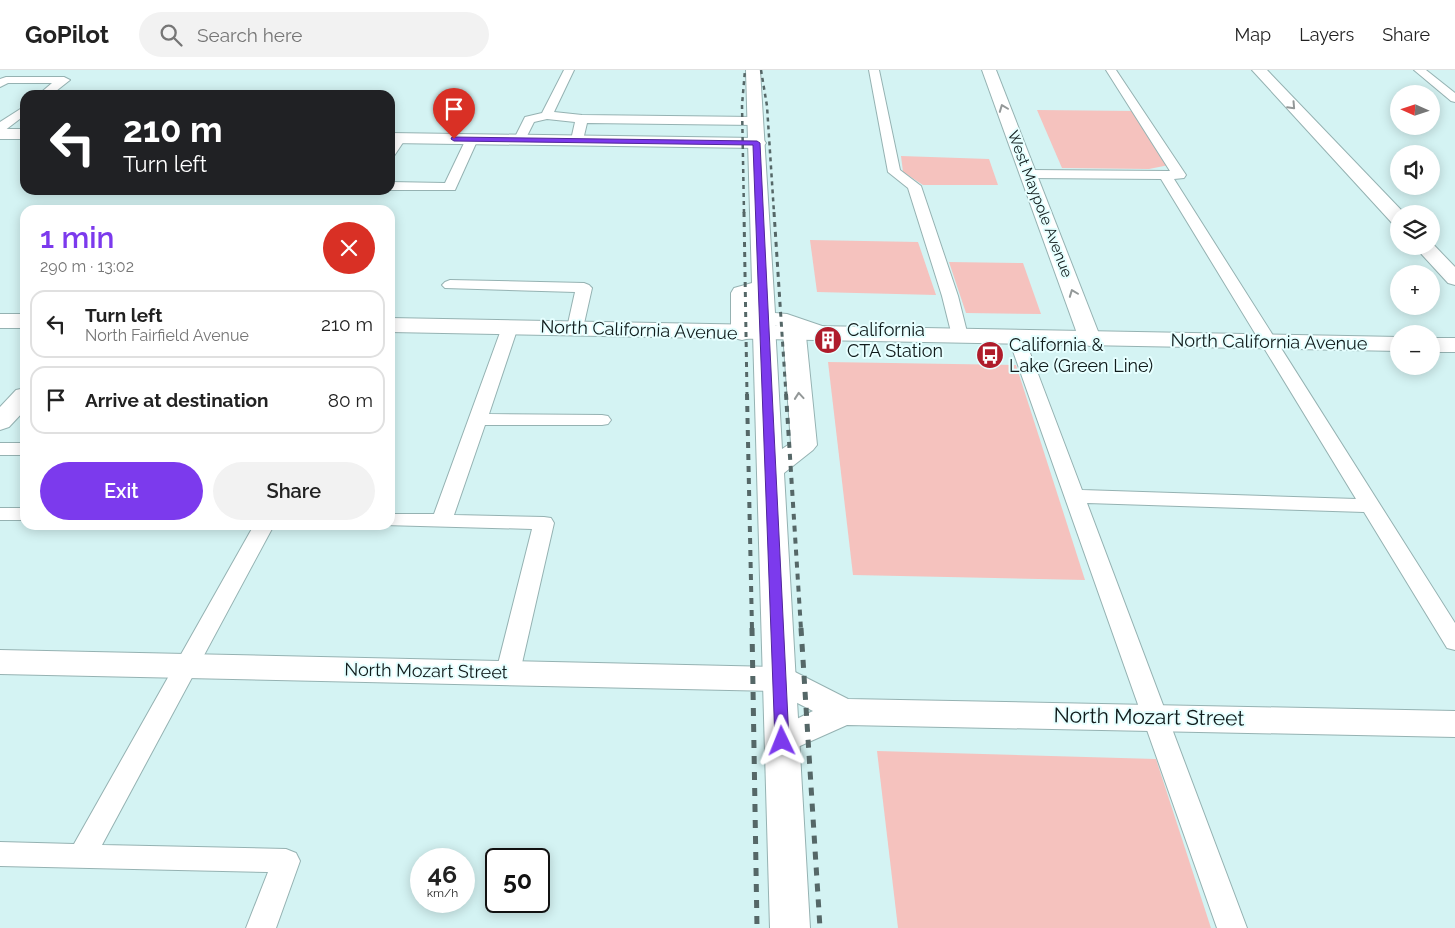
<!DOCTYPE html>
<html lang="en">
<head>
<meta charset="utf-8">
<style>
  body { margin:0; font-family:Raleway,sans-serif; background:#f2f2f2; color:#222; height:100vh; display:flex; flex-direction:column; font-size:19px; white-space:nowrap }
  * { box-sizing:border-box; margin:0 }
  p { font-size:16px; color:#767676 }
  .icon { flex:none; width:28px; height:28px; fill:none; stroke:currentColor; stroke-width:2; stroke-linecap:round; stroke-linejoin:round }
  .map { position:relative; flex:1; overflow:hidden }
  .sheet { position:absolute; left:20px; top:135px; width:375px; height:325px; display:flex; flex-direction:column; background:#fff; border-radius:15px; box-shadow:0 2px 12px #0003 }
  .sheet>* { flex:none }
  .guide { position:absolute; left:20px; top:20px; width:375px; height:105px; border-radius:15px; box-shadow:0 2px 12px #0003; background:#202124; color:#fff; overflow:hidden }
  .needle { width:32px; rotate:273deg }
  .controls { position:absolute; left:1390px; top:15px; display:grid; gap:10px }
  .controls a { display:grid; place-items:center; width:50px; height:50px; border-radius:50%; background:#fff; box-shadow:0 2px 12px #0003; font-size:25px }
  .speed { position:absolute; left:410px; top:778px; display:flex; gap:10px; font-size:25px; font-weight:700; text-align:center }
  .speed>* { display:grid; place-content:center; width:65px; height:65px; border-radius:50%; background:#fff; box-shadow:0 2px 12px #0003; line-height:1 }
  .speed small { font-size:12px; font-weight:400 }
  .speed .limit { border:2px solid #111; border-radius:8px; background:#fff; color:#111 }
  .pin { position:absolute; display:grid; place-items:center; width:42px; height:42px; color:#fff; margin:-51px -21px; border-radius:50% 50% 50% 0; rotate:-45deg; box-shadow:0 0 5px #0007 }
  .pin .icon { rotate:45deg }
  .me { position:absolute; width:55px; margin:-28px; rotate:358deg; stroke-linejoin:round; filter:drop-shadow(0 0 4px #0008) }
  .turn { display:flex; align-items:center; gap:18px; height:105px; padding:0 20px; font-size:22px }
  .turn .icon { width:65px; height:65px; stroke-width:2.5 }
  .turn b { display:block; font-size:35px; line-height:42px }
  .round { display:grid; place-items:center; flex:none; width:52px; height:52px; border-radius:26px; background:#f2f2f2 }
  .summary { display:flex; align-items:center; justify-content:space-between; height:85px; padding:0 20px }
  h1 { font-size:30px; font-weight:600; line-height:38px; color:#7c3aed }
  .cta { display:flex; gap:10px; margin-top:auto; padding:10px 20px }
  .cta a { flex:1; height:58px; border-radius:30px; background:#7c3aed; color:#fff; font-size:20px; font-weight:600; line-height:58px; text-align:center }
  .cta a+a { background:#f2f2f2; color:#222 }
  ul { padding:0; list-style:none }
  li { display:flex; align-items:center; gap:15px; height:68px; margin:0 10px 8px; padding:0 10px; border:2px solid #e0e0e0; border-radius:15px }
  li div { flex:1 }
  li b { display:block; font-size:19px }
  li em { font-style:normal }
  header { display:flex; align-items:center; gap:30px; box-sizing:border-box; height:70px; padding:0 25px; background:#fff; border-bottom:1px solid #e0e0e0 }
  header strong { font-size:24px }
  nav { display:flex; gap:28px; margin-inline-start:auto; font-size:18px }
  .search { width:350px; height:45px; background:#f2f2f2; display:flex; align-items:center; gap:12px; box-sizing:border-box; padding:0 18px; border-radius:28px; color:#767676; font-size:19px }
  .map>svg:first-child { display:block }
</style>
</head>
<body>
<header>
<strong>GoPilot</strong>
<div class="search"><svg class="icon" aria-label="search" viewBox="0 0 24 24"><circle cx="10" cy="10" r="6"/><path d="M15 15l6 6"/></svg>Search here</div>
<nav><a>Map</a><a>Layers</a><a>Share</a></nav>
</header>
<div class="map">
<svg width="1455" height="858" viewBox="0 0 1455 858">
  <rect width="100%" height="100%" fill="#d4f3f3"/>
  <g fill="#f5c2be">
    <path d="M1037,40L1136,41L1169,95L1149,99L1062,98Z"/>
    <path d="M901,86L989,89L998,115H923L903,102Z"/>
    <path d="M810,170L918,172L936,225L817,222Z"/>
    <path d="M949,192L1023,193L1041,244L966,243Z"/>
    <path d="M828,292L1016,295L1085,510L853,505Z"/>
    <path d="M877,681L1156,689L1211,858H898Z"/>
  </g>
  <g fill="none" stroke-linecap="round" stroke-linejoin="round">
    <g stroke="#95b2b2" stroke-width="2">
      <g id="service">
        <path d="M564,0H574L554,42L582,45L755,47L761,51L755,55L587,53L583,70L577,74L571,70L575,52L547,49L534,52L524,72H516L514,69L525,47L542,43Z"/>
        <path d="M869,0H879L900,100L921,116L958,226L968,266L966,270H954L952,266L942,226L908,118L888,102Z"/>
        <path d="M1106,0H1116L1186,105L1184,108L1174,109L1455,553V580L1447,578L1364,442L1087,433L1247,858H1217L1008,267L1010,263H1022L1024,267L1082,420L1356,429L1161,109L1029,108L1022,104L1029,100L1170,101Z"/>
        <path d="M1414,0H1426L1455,23V32L1451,31Z"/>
        <path d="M6,7H64L70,10L51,25H38L52,13H8L0,17V9Z"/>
        <path d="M25,36V45L4,61L0,62V52Z"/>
        <path d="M400,64L406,68L394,86L390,87V74L396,65Z"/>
        <path d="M472,65L478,69L455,120H390V112L445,113L466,69Z"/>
        <path d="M450,210L584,213L589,215L592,218L583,258L581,261H569L567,258L575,222L445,218L442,215L445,212Z"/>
        <path d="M510,252L516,254L518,257L489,344L602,345L608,346L611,350L608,354L602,355H485L454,445L544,447L551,448L554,453L520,602L516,608L508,611L500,608L496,602L532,459L384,455H390V444H434L502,257L504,254Z"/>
        <rect x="0" y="373" width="25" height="12"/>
        <rect x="0" y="438" width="25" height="12"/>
        <path d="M254,455H274L102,775L286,779L296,783L300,791L276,858H246L268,802L0,796V772L74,774Z"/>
      </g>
    </g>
    <g stroke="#95b2b2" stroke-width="2">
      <g id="minor">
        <path d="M982,0H996L1101,269L1098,274L1090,276L1082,274L1079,269Z"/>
        <rect x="0" y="59" width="25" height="10"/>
        <path d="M390,63L757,68L763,69L766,73L763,77L757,78L390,73Z"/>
        <path d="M25,318V340L9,357L0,360V337L16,320Z"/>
        <path d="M0,580L779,597L791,600L848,629L1455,641V667L847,655L782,684L770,680L765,671L770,662L813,641L774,621L0,604Z"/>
      </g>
    </g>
    <g stroke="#95b2b2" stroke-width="2">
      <g id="tertiary">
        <path d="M1252,0H1267L1405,144H1399V155L1392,153Z"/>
        <path d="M1431,172L1455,197V215L1448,213L1414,176H1431Z"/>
        <rect x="0" y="244" width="25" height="14"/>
        <path d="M390,248L1399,267V281L390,262Z"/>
        <rect x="1431" y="268" width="24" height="14"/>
      </g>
    </g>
    <g stroke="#95b2b2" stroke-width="2">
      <path id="secondary" d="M746,0H760L775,243L787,244L828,258L831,263L828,268L820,270L806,266L817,375L813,380L784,403L810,858H770L753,263L750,268L742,270L734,268L731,263V223L734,218L752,213ZM775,255L786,259L783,263L791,373L782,379Z"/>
    </g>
    <use href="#service" fill="#fff" fill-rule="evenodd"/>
    <use href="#minor" fill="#fff" fill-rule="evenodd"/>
    <use href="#tertiary" fill="#fff" fill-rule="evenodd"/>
    <use href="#secondary" fill="#fff" fill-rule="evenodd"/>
    <g stroke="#556767" stroke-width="2.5" stroke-dasharray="4 4" stroke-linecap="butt">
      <path d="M761,0L767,36L774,143"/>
      <path d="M744,143L742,35L745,0"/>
    </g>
    <g stroke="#556767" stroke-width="3" stroke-dasharray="5 5" stroke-linecap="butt">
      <path d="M744,142L747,325"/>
      <path d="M774,142L786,325"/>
    </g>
    <g stroke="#556767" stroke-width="4" stroke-dasharray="6 6" stroke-linecap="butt">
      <path d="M747,324L752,559"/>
      <path d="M786,324L801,559"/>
    </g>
    <g stroke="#556767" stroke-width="5" stroke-dasharray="8 8" stroke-linecap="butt">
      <path d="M752,558L757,858"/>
      <path d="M801,558L820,858"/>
    </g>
  </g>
  <defs><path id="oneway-chevron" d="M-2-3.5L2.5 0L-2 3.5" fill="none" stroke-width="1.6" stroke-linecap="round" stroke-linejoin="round" transform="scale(1.25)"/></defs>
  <g stroke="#939898">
    <use href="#oneway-chevron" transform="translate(1292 36) rotate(47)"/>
    <use href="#oneway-chevron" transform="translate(1003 38) rotate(-111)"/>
    <use href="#oneway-chevron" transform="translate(1073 223) rotate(-111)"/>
    <use href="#oneway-chevron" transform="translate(799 326) rotate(-95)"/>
  </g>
  <path fill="#7c3aed" stroke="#51269a" d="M452,67L757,71L760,73L789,671L787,675L782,677L777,675L775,671L753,75L454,71L451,69Z"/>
  <defs>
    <g id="building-disc" transform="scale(1.4375)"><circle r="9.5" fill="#af1c2b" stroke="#e6ffff"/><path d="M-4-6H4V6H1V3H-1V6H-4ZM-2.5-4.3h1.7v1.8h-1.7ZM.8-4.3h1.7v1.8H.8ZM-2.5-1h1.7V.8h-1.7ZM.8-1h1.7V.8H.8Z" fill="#fff"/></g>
    <g id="bus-disc" transform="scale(1.4375)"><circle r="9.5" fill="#af1c2b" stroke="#e6ffff"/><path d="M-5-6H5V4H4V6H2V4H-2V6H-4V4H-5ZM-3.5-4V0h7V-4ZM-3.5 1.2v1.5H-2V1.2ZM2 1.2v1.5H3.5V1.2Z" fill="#fff"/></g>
  </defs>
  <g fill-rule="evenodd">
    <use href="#building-disc" x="828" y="270"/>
    <use href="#bus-disc" x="990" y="285"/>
  </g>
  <g text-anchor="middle" stroke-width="4" stroke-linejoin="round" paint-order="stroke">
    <g font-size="15" fill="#101b1b" stroke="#e6ffff">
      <text transform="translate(1040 134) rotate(69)" y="5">West Maypole Avenue</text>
    </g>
    <g font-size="18" fill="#101b1b" stroke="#e6ffff">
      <text transform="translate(639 260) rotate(2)" y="6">North California Avenue</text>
      <text transform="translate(1269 272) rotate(1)" y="6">North California Avenue</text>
      <text transform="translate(426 601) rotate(1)" y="6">North Mozart Street</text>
    </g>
    <g font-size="18" fill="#101b1b" stroke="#e6ffff" text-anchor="start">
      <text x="847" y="266">California<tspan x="847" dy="21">CTA Station</tspan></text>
      <text x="1009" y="281">California &amp;<tspan x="1009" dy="21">Lake (Green Line)</tspan></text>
    </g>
    <g font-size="21" fill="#101b1b" stroke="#e6ffff">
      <text transform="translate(1149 647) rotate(1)" y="7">North Mozart Street</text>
    </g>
  </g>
</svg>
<div class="controls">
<a><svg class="needle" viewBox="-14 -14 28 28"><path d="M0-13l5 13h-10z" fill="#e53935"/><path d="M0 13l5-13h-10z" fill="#767676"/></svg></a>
<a><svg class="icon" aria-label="sound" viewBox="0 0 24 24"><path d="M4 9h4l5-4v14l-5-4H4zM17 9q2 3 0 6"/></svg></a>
<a><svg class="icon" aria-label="layers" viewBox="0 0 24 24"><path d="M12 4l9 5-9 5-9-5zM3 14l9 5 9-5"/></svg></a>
<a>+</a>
<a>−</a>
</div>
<div class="speed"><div>46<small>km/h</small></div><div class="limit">50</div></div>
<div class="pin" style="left:454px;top:69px;background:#d93025"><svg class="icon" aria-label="arrive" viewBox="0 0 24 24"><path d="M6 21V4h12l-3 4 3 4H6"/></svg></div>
<svg class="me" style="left:782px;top:671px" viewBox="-20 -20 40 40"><path d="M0-17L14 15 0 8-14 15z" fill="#7c3aed" stroke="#fff" stroke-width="4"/></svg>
<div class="guide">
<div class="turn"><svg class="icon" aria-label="left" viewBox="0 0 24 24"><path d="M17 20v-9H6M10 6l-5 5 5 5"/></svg><div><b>210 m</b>Turn left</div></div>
</div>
<section class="sheet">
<div class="summary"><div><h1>1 min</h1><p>290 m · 13:02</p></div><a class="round" style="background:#d93025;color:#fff"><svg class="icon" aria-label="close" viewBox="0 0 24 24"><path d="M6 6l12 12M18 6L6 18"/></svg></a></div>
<ul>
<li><svg class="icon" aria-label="left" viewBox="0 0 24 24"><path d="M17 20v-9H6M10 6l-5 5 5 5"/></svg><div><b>Turn left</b><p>North Fairfield Avenue</p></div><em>210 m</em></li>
<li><svg class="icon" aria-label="arrive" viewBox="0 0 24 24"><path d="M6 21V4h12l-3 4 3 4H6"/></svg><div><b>Arrive at destination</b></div><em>80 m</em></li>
</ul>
<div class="cta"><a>Exit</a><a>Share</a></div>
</section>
</div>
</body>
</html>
